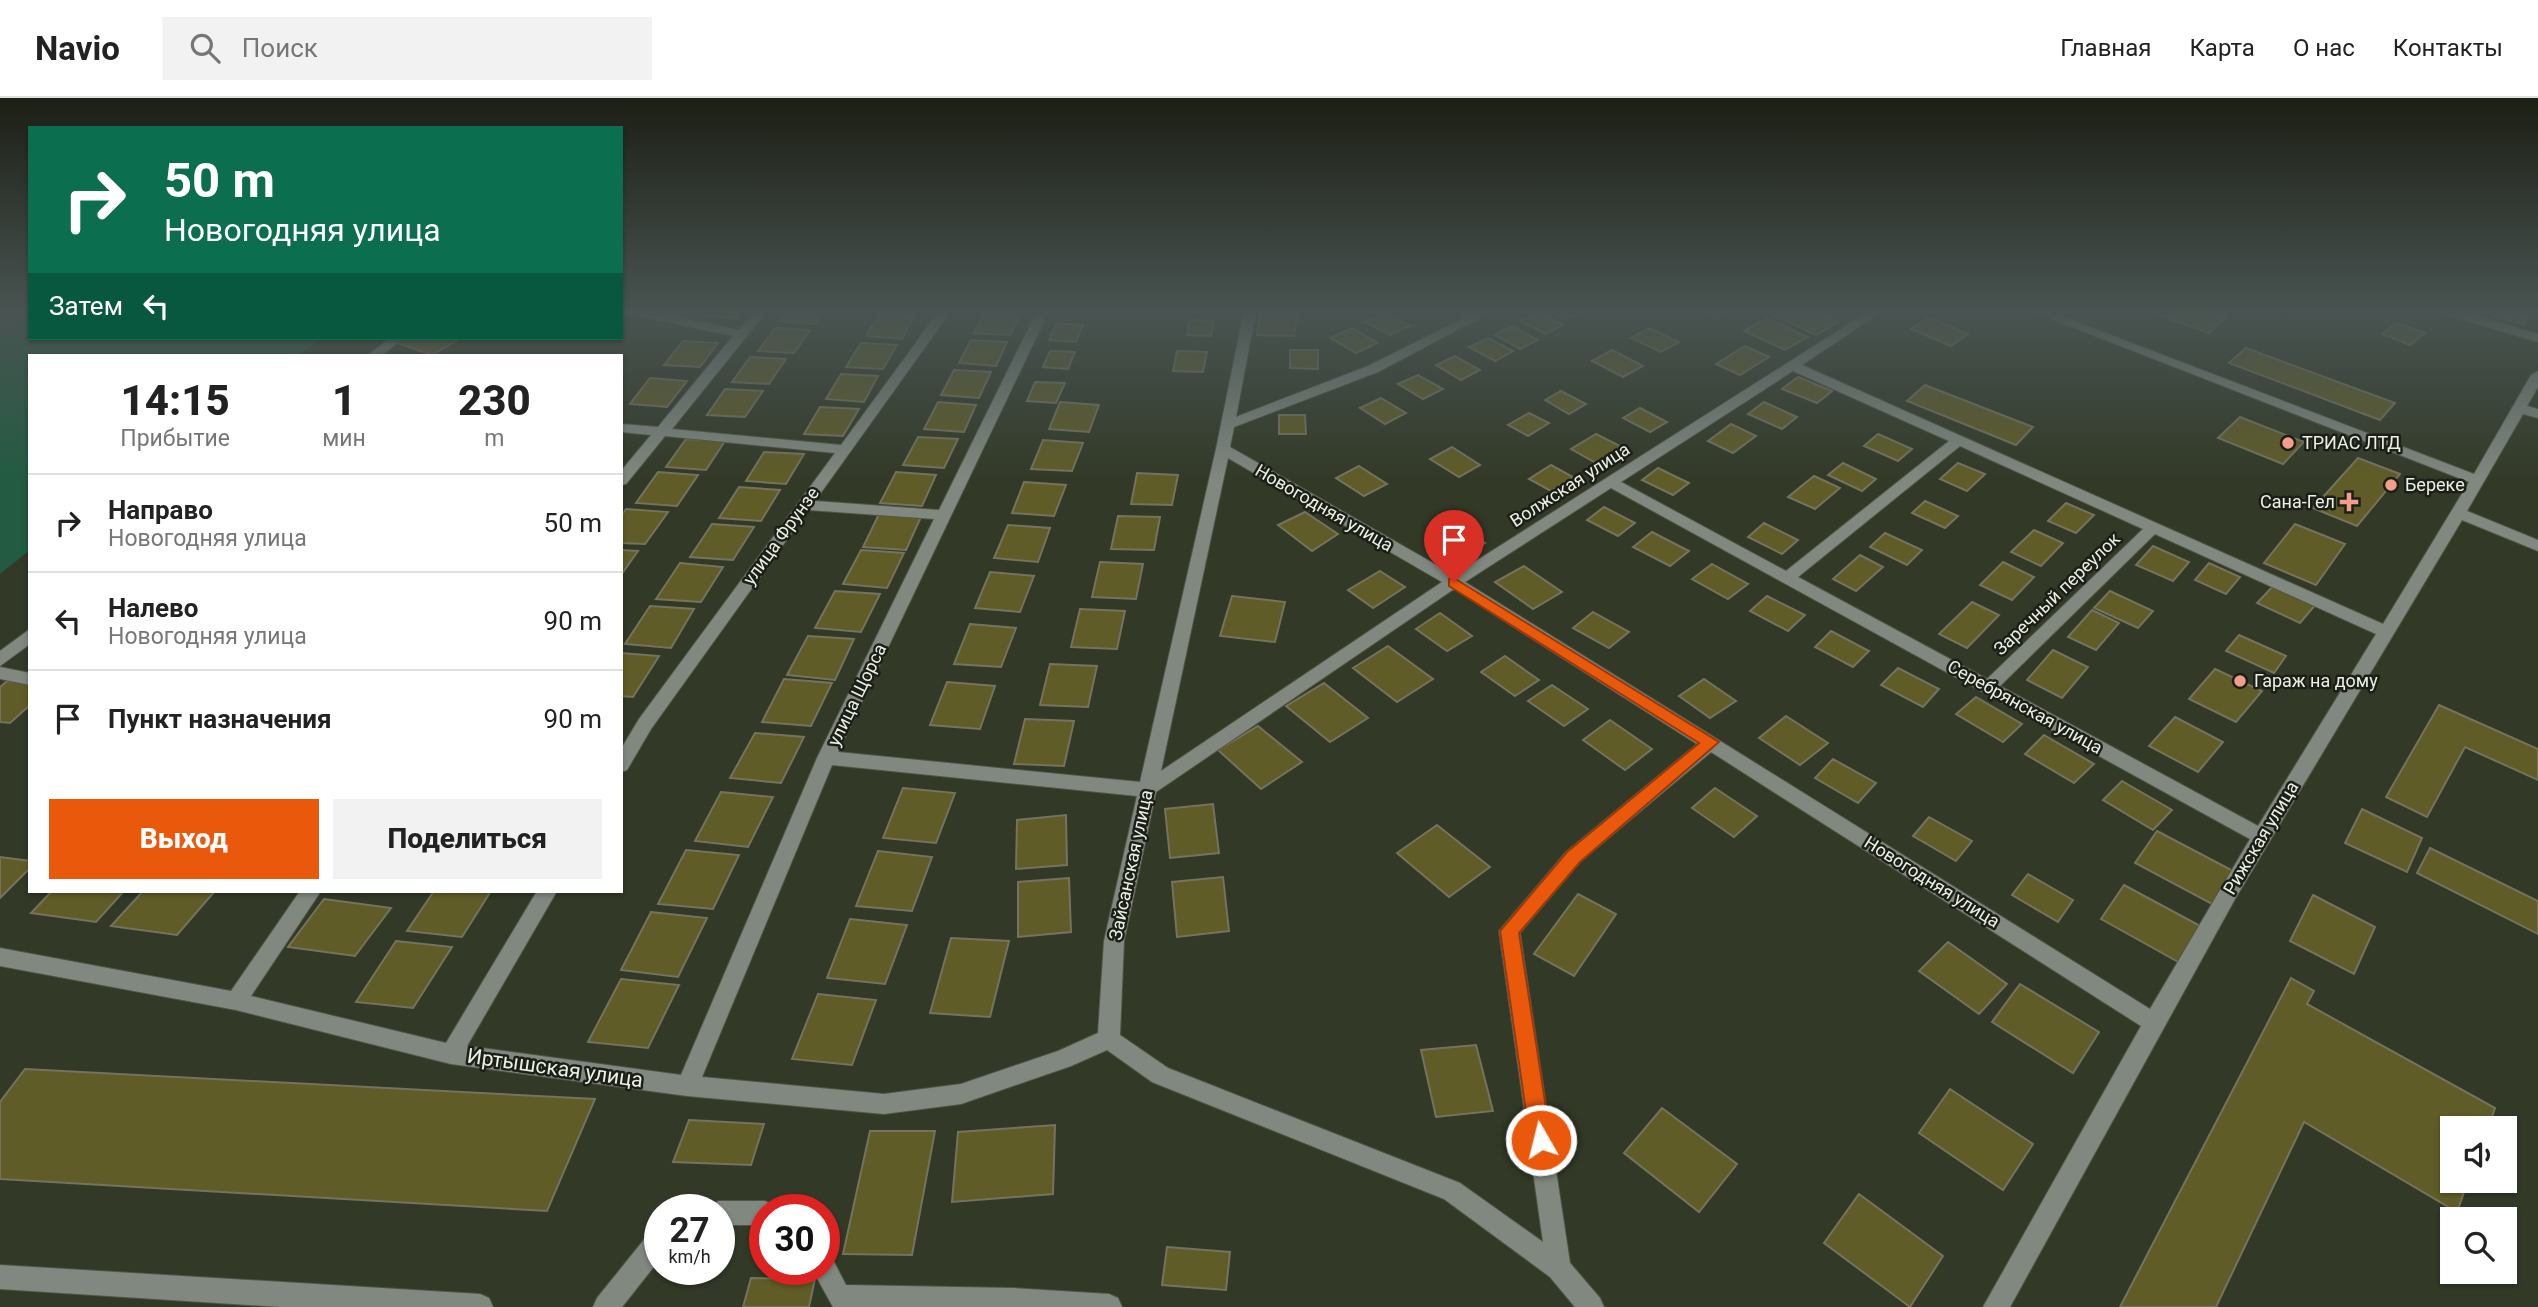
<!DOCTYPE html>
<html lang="ru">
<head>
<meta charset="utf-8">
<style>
  body { margin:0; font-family:Roboto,sans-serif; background:#f2f2f2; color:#222; height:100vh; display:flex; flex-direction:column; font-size:26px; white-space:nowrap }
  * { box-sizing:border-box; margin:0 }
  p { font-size:23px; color:#767676 }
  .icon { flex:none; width:38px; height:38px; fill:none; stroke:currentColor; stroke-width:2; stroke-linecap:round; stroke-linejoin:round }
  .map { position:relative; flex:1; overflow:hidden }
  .panel { position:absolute; left:28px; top:256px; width:595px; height:539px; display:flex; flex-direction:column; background:#fff; border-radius:0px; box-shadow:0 2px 5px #0004 }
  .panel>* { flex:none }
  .banner { position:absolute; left:28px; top:28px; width:595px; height:214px; border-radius:0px; box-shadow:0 2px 5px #0004; background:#0b6e4f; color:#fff; overflow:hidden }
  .tools { position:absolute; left:2440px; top:1018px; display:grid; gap:14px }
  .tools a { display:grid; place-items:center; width:77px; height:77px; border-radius:0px; background:#fff; box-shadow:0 2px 5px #0004; font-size:35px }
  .speed { position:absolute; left:644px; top:1096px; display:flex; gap:14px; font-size:35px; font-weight:700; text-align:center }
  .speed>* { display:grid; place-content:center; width:91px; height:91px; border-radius:50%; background:#fff; box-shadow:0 2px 5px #0004; line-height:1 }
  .speed small { font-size:18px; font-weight:400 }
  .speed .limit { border:10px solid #d22; background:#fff; color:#111 }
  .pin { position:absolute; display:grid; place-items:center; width:60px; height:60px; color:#fff; margin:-72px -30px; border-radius:50% 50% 50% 0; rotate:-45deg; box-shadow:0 0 7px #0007 }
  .pin .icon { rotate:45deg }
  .me { position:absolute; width:77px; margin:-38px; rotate:352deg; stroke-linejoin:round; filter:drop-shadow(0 0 5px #0008) }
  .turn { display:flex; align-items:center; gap:24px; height:147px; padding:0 21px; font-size:32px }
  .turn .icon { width:91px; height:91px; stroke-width:2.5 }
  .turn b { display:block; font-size:49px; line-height:60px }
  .then { display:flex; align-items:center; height:66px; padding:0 21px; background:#0003; gap:14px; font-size:26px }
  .eta { display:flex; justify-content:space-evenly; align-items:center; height:119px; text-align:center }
  .eta b { font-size:42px; font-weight:800; line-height:49px }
  .action { display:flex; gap:14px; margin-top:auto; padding:14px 21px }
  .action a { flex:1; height:80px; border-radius:0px; background:#ea580c; color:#fff; font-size:28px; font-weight:800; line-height:80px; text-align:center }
  .action a+a { background:#f2f2f2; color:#222 }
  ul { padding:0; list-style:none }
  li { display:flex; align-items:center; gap:21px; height:98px; padding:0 21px; border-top:2px solid #e0e0e0 }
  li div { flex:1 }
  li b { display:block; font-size:26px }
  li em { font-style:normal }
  header { display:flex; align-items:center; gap:42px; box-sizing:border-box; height:98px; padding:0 35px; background:#fff; border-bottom:2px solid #e0e0e0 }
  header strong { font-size:33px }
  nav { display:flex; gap:38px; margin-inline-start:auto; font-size:24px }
  .search { width:490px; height:63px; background:#f2f2f2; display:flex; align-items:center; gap:18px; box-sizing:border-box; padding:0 24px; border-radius:0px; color:#767676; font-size:26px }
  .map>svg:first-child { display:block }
</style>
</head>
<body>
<header>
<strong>Navio</strong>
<div class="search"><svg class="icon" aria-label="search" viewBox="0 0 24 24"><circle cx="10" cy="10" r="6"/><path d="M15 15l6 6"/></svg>Поиск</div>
<nav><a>Главная</a><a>Карта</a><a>О нас</a><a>Контакты</a></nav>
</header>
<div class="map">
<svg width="2538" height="1209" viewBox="0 0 2538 1209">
  <rect width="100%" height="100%" fill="#323927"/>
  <path fill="#225b42" d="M0,213H30V240H323L298,257H30V452L0,476Z"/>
  <g fill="#5f5c27" stroke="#74735e" stroke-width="2">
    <path d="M706,213H742L737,220L702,218Z"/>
    <path d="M788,213H824L815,226L780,223Z"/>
    <path d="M985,213H988L1021,215L1010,237L974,235Z"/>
    <path d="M1550,213H1583L1567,221Z"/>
    <path d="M1699,213H1732L1717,221Z"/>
    <path d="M1785,213H1812L1838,224L1816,237L1775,218Z"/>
    <path d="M2148,213H2208L2226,219L2209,235Z"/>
    <path d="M2479,213H2532L2523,227Z"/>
    <path d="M1260,214L1297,215L1294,238L1257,237Z"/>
    <path d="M1385,214L1410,228L1390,237L1365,224Z"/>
    <path d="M1538,214L1563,227L1546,236L1520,223Z"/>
    <path d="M880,216L915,218L902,241L866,238Z"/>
    <path d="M1928,219L1968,236L1951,248L1911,231Z"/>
    <path d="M1767,220L1808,239L1785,252L1744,233Z"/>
    <path d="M1190,222L1214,223L1211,238L1187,237Z"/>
    <path d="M2397,225L2425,235L2410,247L2382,236Z"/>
    <path d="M1056,226L1083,227L1076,244L1049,242Z"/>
    <path d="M1512,228L1538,242L1520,251L1495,237Z"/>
    <path d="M775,230L810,232L794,255L758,253Z"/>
    <path d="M1352,230L1378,245L1356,255L1330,240Z"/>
    <path d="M1649,230L1679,244L1661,254L1631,240Z"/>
    <path d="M406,240H461L432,257L397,245Z"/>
    <path d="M1488,240L1513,253L1495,263L1469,249Z"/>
    <path d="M971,242L1007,244L996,268L959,265Z"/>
    <path d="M683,243L718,245L700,269L664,267Z"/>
    <path d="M861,245L897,247L883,271L846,269Z"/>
    <path d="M1745,248L1769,259L1740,277L1716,266Z"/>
    <path d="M2246,250L2395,305L2380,322L2229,265Z"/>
    <path d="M1290,252H1318V271L1290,270Z"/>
    <path d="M1612,252L1643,268L1623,279L1592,263Z"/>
    <path d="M1050,253L1075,254L1068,271L1043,269Z"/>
    <path d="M1177,253L1207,254L1203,274L1173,273Z"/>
    <path d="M1455,258L1480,272L1461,282L1436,267Z"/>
    <path d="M750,259L786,261L769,286L732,284Z"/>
    <path d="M954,272L991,274L979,300L941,297Z"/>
    <path d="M841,276L878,278L864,304L826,301Z"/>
    <path d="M1418,277L1443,291L1423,301L1398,286Z"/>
    <path d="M1798,279L1832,293L1817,305L1782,291Z"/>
    <path d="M650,280L687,283L667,309L630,306Z"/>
    <path d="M1035,284L1065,285L1056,305L1027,303Z"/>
    <path d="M1925,287L2033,329L2016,347L1907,303Z"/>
    <path d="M725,291L763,293L745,319L707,317Z"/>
    <path d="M1561,293L1586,306L1569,316L1545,302Z"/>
    <path d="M1381,300L1406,315L1385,326L1360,310Z"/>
    <path d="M938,304L976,307L964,334L924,331Z"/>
    <path d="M1060,304L1099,307L1089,334L1049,331Z"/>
    <path d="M1764,304L1797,319L1782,331L1748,316Z"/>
    <path d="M820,309L859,311L843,338L804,336Z"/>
    <path d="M1640,310L1667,324L1650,334L1623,320Z"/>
    <path d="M1529,315L1549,325L1528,338L1508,327Z"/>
    <path d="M1279,317H1305L1306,336H1279Z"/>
    <path d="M2240,319L2304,344L2283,366L2218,340Z"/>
    <path d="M1731,326L1756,338L1733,355L1708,343Z"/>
    <path d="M1596,336L1622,349L1596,365L1571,351Z"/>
    <path d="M1878,336L1912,351L1898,363L1864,348Z"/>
    <path d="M918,339L958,341L944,370L903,367Z"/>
    <path d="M686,341L725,343L706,372L666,369Z"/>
    <path d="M1043,342L1083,345L1072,373L1031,371Z"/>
    <path d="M1452,349L1480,367L1459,379L1430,361Z"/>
    <path d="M764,354L804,356L786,386L746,383Z"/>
    <path d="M2358,360L2400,376L2357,428L2313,410Z"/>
    <path d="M1843,365L1876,381L1862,393L1828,377Z"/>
    <path d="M1958,365L1985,376L1967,393L1940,381Z"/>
    <path d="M1551,367L1573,379L1551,393L1529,381Z"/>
    <path d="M1359,368L1387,386L1364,398L1336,380Z"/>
    <path d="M1658,370L1689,385L1673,397L1642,382Z"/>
    <path d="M658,374L698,377L677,408L636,405Z"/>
    <path d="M896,374L936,377L922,408L880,405Z"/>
    <path d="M1137,375L1178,377L1172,407L1131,406Z"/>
    <path d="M1814,378L1840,390L1815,411L1788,399Z"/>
    <path d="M1024,384L1066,387L1054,418L1012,415Z"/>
    <path d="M739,389L780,392L761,423L719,420Z"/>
    <path d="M1925,403L1958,418L1945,430L1912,415Z"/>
    <path d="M2066,405L2094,417L2076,435L2048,423Z"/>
    <path d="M1604,409L1635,425L1618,438L1587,422Z"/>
    <path d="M626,411L668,414L645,446L621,445V418Z"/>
    <path d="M1305,414L1338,436L1312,453L1278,427Z"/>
    <path d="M879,416L921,419L906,452L863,449Z"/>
    <path d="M1118,418L1160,419L1154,452L1111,451Z"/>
    <path d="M1452,423L1485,445L1460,459L1427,436Z"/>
    <path d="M1764,425L1798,442L1782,456L1748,439Z"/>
    <path d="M712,426L754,429L733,462L690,459Z"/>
    <path d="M2295,426L2345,446L2316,487L2264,465Z"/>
    <path d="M1008,427L1050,430L1038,464L994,460Z"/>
    <path d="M2034,432L2063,445L2041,468L2011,454Z"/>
    <path d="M1652,434L1689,453L1670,468L1633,449Z"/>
    <path d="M1885,435L1922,452L1907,467L1870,449Z"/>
    <path d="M2153,448L2189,464L2173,483L2136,467Z"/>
    <path d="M621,452L638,453L621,477Z"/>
    <path d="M861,452L904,455L887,490L843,486Z"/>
    <path d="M1860,457L1883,469L1856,493L1833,481Z"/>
    <path d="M1100,464L1143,466L1136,501L1092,499Z"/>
    <path d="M2003,464L2034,479L2012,502L1980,487Z"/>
    <path d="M680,465L723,469L701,504L656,501Z"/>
    <path d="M2209,465L2240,479L2226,496L2195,482Z"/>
    <path d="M1712,466L1748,486L1728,501L1692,481Z"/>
    <path d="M1524,468L1562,494L1533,511L1495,484Z"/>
    <path d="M1380,473L1405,489L1373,510L1348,492Z"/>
    <path d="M990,474L1034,478L1020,514L975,510Z"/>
    <path d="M2274,487L2316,506L2300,525L2257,505Z"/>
    <path d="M835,493L880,496L861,534L815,530Z"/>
    <path d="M2110,493L2153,513L2138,530L2094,510Z"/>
    <path d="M1232,498L1285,504L1275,544L1220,538Z"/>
    <path d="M1767,498L1805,517L1788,533L1750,513Z"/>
    <path d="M1972,504L1999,517L1967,550L1939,536Z"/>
    <path d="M650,508L694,511L671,550L625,546Z"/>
    <path d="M1080,511L1125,513L1117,551L1071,549Z"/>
    <path d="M2092,512L2119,525L2096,552L2068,539Z"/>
    <path d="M1593,514L1629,534L1609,550L1573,530Z"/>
    <path d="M1440,515L1472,538L1447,553L1416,531Z"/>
    <path d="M970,526L1016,530L1001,569L954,566Z"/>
    <path d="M1831,533L1869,553L1853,569L1815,549Z"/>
    <path d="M2239,537L2286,558L2274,575L2226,553Z"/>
    <path d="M808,538L854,541L835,582L787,577Z"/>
    <path d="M1388,548L1433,581L1397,604L1353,570Z"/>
    <path d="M2053,552L2088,569L2062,600L2027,582Z"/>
    <path d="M621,555L659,558L633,599L621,598Z"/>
    <path d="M1505,558L1539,582L1515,598L1481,574Z"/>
    <path d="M1050,566L1097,568L1088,609L1040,607Z"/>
    <path d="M1898,570L1939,591L1923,609L1881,587Z"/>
    <path d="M2215,571L2262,593L2236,624L2189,601Z"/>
    <path d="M784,581L832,585L811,628L762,624Z"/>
    <path d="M1704,581L1736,603L1710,620L1679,598Z"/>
    <path d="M7,583L30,586V607L10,625L0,624V589Z"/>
    <path d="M947,584L995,588L980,631L930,627Z"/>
    <path d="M1324,585L1368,620L1330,644L1286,608Z"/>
    <path d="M1552,587L1588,611L1564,628L1528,603Z"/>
    <path d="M1976,599L2022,626L2003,644L1956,616Z"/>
    <path d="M2439,607L2538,651V682L2465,649L2427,719L2386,699Z"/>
    <path d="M1786,618L1828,645L1800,667L1759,640Z"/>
    <path d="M2175,619L2223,644L2198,674L2149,648Z"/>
    <path d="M1025,621L1074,623L1064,668L1014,666Z"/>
    <path d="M1610,622L1652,651L1625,672L1583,642Z"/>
    <path d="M1258,628L1302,664L1261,691L1218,652Z"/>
    <path d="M755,635L804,639L781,685L730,680Z"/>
    <path d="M2044,637L2094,666L2074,685L2025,656Z"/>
    <path d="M1833,661L1876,685L1858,705L1815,680Z"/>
    <path d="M2122,683L2172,712L2153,732L2103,702Z"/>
    <path d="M903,690L955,695L936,745L883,740Z"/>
    <path d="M1715,690L1757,718L1734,739L1692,710Z"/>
    <path d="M721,694L773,699L748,749L695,743Z"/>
    <path d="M1213,706L1219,755L1170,760L1165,711Z"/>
    <path d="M2362,711L2422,740L2407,774L2345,745Z"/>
    <path d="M1066,717L1067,767L1016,771L1017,722Z"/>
    <path d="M1929,719L1972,743L1956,763L1913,738Z"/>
    <path d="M1437,727L1490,769L1449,799L1397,755Z"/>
    <path d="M2157,733L2233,773L2212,806L2135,765Z"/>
    <path d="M2430,750L2538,803V836L2417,775Z"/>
    <path d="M686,752L739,757L713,811L658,806Z"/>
    <path d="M878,753L932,759L912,813L856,808Z"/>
    <path d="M0,759L30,763V770L0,800Z"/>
    <path d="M2028,776L2073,802L2058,824L2012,797Z"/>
    <path d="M1223,779L1229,833L1177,839L1172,784Z"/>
    <path d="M1069,780L1071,834L1018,839V784Z"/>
    <path d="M2124,787L2202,829L2180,865L2101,821Z"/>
    <path d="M52,793H124L96,824L31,815Z"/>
    <path d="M143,793H215L177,837L111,828Z"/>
    <path d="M434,793H491L462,839L407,833Z"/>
    <path d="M1578,796L1616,816L1574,878L1534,856Z"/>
    <path d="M2313,797L2375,829L2354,876L2290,843Z"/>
    <path d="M324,801L391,810L355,858L288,849Z"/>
    <path d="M651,814L707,820L678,879L621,872Z"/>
    <path d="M850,821L907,827L885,886L827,880Z"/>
    <path d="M951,840L1009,843L990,919L930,915Z"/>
    <path d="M396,843L452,849L413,910L356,904Z"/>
    <path d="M1948,844L2007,886L1979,916L1919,873Z"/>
    <path d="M2291,880L2314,893L2307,906L2495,1010L2488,1031H2452V1083H2468L2457,1114L2304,1024L2216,1209H2120Z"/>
    <path d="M621,881L679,887L648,950L588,944Z"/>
    <path d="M2020,886L2099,934L2073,975L1992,924Z"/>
    <path d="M818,896L876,902L852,967L792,961Z"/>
    <path d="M1476,947L1493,1013L1436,1019L1421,952Z"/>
    <path d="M25,971L595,1001L547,1113L0,1081V1004Z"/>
    <path d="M1950,991L2033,1046L2003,1092L1919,1035Z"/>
    <path d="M1662,1010L1737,1066L1699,1114L1624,1055Z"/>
    <path d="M689,1022L764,1026L751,1067L673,1064Z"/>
    <path d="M1055,1027L1053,1096L952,1104L958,1034Z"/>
    <path d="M870,1033H935L912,1157L843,1156Z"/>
    <path d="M1859,1096L1943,1158L1910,1209L1824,1145Z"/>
    <path d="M1167,1149L1230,1154L1226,1192L1162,1187Z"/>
    <path d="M751,1180L815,1181L809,1209H743Z"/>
  </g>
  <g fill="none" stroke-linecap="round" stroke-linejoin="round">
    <g stroke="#505645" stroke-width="2">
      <g id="minor">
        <path d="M628,213H651L739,232L755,213H767L672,331L841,347L939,213H951L815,403L939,412L1037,213H1049L838,654L1140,684L1216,351L1244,213H1256L1236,319L1368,268L1478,213H1493L1378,274L1234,329L1230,349L1454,477L1869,213H1883L1802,267L2383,526L2469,384L2031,213H2048L2474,376L2531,277L2538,273V289L2527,308L2538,311V320L2523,316L2467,413L2538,442V453L2462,422L2235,801L2010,1209H1983L2141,928L1711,654L1580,764L1520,835L1570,1165L1600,1200L1604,1209H1575L1550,1179L1444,1101L1152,984L1107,952L1071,968L961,1006L884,1016L687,998L451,966L236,912L0,868V850L231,893L300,793H321L251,898L446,945L537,793H557L467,948L681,977L817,660L934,421L808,412L651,631L627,672L621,674V651L639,621L835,355L665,338L626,386L621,387V373L651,337L621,334V326L658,329L733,238L634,217ZM1793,273L1949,343L1786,473L1621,384ZM1960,348L2143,431L1987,581L1798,479ZM1228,360L1442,484L1161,673ZM1611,390L2250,741L2150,911L1465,484ZM2155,436L2376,536L2258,728L2000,588ZM1454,491L1697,646L1566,754L1499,833L1543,1144L1460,1085L1168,970L1120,937L1124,843L1156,694ZM832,667L1137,698L1104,843L1098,935L1058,953L961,986L884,996L702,979Z"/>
        <path d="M2441,213H2460L2538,236V244L2443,216Z"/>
        <path d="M390,240H404L382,257H368Z"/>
        <path d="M30,531V546L0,568V553Z"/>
        <path d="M0,569L30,575V587L0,581Z"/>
        <path d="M719,1103H765L773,1107L775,1111H765V1127H719V1111H709L711,1107Z"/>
        <path d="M660,1129V1161L622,1209H593L597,1200L651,1133Z"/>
        <path d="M824,1159L833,1162L846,1187L1013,1190L1109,1196L1118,1200L1122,1209H833L812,1171H824Z"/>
        <path d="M0,1167L480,1196L489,1200L493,1209H281L0,1191Z"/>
      </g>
    </g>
    <use href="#minor" fill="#808880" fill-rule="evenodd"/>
  </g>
  <linearGradient id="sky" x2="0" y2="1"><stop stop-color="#1c1f15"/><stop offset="0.56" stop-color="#495452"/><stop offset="1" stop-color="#495452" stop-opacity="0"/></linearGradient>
  <rect width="2538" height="382" fill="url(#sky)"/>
  <path fill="#ea580c" stroke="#983908" stroke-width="2" d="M1454,480L1719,644L1580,764L1519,835L1551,1042L1548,1049L1541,1052L1533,1049L1530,1042L1500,833L1567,754L1699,645L1449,488V481Z"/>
  <g fill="#f49d8c" stroke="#1c1f17" stroke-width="2.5">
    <circle cx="2288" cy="345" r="7"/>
    <circle cx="2391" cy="387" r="7"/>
    <path d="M2345.5 393.5h7v7h7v7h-7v7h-7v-7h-7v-7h7z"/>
    <circle cx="2240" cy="583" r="7"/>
  </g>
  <g text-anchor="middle" stroke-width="5" stroke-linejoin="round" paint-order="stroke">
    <g font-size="18" fill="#ebf0e4" stroke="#1c1f17" text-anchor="start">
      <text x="2302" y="351">ТРИАС ЛТД</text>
      <text x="2405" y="393">Береке</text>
      <text x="2335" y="410" text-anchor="end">Сана-Гел</text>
      <text x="2254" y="589">Гараж на дому</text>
    </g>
    <g font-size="18" fill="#ebf0e4" stroke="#1c1f17">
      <text transform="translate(1570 387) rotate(-33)" y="6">Волжская улица</text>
      <text transform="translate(1324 410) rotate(30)" y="6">Новогодняя улица</text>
      <text transform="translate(781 438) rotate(-54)" y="6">улица Фрунзе</text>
      <text transform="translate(2057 496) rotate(-44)" y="6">Заречный переулок</text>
      <text transform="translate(857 597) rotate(-64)" y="6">улица Щорса</text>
      <text transform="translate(2025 609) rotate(29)" y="6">Серебрянская улица</text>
      <text transform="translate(2261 740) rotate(-59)" y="6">Рижская улица</text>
      <text transform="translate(1131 767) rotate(-78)" y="6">Зайсанская улица</text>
      <text transform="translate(1932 784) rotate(32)" y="6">Новогодняя улица</text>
    </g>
    <g font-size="21" fill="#ebf0e4" stroke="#1c1f17">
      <text transform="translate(555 970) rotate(8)" y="7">Иртышская улица</text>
    </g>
  </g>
</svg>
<div class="tools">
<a><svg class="icon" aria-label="sound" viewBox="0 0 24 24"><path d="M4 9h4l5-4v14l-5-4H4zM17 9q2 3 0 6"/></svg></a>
<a><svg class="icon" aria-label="search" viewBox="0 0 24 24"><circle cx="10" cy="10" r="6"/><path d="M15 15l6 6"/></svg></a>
</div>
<div class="speed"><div>27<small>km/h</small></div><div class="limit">30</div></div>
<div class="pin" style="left:1454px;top:484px;background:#d93025"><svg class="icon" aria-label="arrive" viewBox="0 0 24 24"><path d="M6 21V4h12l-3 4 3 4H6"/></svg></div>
<svg class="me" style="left:1541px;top:1042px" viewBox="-20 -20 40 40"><circle r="17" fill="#ea580c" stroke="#fff" stroke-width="3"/><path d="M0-11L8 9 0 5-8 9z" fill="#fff"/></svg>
<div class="banner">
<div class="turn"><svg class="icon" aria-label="right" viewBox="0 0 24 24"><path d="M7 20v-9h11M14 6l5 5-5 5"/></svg><div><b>50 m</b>Новогодняя улица</div></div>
<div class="then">Затем<svg class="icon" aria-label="left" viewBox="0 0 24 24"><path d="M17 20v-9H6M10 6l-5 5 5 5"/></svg></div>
</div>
<section class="panel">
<div class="eta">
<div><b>14:15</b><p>Прибытие</p></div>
<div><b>1</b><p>мин</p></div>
<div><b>230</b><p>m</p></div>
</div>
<ul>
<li><svg class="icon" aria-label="right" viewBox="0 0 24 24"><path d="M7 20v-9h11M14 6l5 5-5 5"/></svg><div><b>Направо</b><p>Новогодняя улица</p></div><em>50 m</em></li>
<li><svg class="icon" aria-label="left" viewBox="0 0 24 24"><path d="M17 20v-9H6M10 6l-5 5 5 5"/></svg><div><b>Налево</b><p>Новогодняя улица</p></div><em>90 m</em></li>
<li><svg class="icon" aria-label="arrive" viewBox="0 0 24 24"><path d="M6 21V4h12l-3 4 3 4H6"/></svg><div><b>Пункт назначения</b></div><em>90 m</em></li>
</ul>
<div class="action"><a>Выход</a><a>Поделиться</a></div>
</section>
</div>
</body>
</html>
